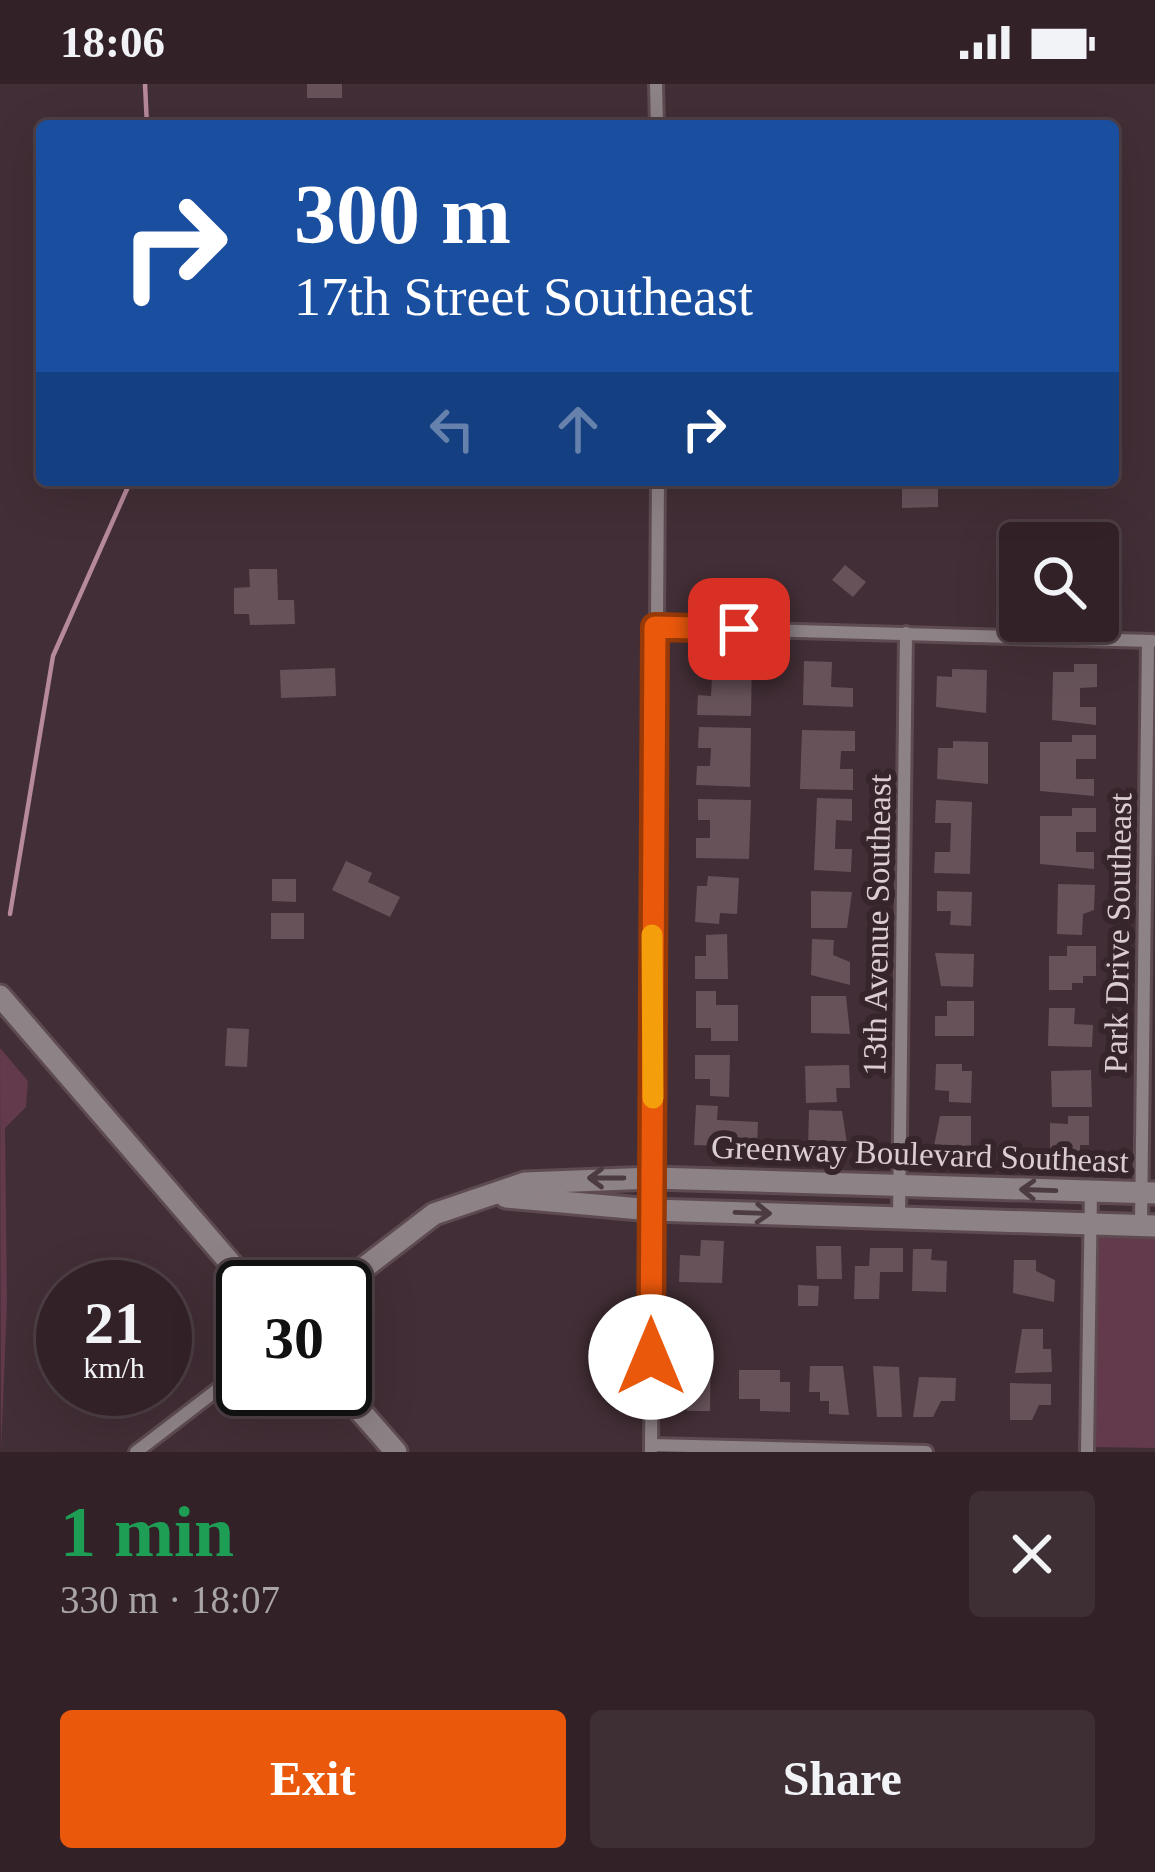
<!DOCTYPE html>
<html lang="en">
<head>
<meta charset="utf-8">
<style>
  body { margin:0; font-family:Georgia,serif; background:#3d2f34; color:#f1f3f6; height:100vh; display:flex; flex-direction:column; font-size:45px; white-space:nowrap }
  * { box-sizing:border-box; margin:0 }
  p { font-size:39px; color:#a8a4a8 }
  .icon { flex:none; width:66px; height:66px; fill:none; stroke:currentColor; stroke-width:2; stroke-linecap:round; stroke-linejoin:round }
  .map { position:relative; height:1368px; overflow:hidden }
  .side { display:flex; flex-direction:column; background:#322228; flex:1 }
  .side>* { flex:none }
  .hud { position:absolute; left:36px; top:36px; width:1083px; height:366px; border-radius:12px; box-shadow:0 12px 48px #0002,0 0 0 3px #4d3f45; background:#1a4fa0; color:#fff; overflow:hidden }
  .fabs { position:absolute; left:999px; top:438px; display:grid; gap:24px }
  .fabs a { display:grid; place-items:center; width:120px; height:120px; border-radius:12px; background:#322228; box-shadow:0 12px 48px #0002,0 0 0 3px #4d3f45; font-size:60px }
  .speed { position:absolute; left:36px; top:1176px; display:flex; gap:24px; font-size:60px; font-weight:700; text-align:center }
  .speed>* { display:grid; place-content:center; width:156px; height:156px; border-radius:50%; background:#322228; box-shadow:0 12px 48px #0002,0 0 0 3px #4d3f45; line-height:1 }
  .speed small { font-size:30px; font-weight:400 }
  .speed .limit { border:6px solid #111; border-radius:18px; background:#fff; color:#111 }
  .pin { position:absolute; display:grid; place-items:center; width:102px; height:102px; color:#fff; margin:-51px; border-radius:24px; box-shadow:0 6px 18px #0006 }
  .me { position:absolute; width:132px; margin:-66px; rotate:0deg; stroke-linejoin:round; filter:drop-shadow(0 0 9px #0008) }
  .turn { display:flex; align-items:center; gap:42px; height:252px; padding:0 60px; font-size:54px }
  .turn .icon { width:156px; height:156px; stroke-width:2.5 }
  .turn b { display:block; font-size:84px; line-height:102px }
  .lanes { display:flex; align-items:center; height:114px; padding:0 60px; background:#0003; justify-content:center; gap:60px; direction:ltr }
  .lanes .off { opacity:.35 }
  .round { display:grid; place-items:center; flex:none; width:126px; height:126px; border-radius:12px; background:#3d2f34 }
  .overview { display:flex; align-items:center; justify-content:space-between; height:204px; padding:0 60px }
  h1 { font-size:72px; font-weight:800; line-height:90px; color:#1e9e55 }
  .action { display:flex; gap:24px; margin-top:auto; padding:24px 60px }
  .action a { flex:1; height:138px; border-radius:12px; background:#ea580c; color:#fff; font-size:48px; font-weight:800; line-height:138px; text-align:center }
  .action a+a { background:#3d2f34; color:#f1f3f6 }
  .status { display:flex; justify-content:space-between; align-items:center; height:84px; padding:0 60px; background:#322228; direction:ltr }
  .status svg { height:33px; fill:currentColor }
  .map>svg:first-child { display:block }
</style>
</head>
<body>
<div class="status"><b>18:06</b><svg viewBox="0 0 49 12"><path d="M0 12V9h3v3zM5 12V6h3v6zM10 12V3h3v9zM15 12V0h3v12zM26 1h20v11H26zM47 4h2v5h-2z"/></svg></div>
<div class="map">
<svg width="1155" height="1368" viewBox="0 0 1155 1368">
  <rect width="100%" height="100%" fill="#422e36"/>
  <g fill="#623a4b">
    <path d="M0,964L28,997L26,1023L5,1044L7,1220L1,1368Z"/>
    <path d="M1092,1152L1155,1154V1364L1091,1363Z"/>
  </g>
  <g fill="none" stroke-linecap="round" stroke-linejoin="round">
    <g stroke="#b6899b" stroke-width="4.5">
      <path d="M145,0L147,42"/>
      <path d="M10,830L53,572L131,396"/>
    </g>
  </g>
  <g fill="#67525a">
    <rect x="307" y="0" width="35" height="14"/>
    <path d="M938,401V423L902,424V402Z"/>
    <path d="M845,481L866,498L853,513L832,496Z"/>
    <path d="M249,485H277L278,516H294L295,540L250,541L249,530H234V504L250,503Z"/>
    <path d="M700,572L752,573L751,632L697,631L698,611L711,612L712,593H699Z"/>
    <path d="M804,577L832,578L831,603L853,604V623L803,621Z"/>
    <path d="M1074,580H1097V603L1080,604V623H1096V641L1052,636L1053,588H1074Z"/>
    <path d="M335,584L336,612L281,614L280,586Z"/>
    <path d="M952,585L987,586L986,629L936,623L937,592L952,593Z"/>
    <path d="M699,643L751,644L750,703L696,701L697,682H710L711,664H698Z"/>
    <path d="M802,646L855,647V667H841L840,685H853V706L800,705Z"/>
    <path d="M1072,651H1096V675H1076V695H1094V712L1040,707V658H1072Z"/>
    <path d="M953,657L988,658V700L937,695L938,664H953Z"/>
    <path d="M817,714L852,715V737L836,736L835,765H852L851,788L814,786Z"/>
    <path d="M698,715L751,716L749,775L696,774V754H710V736H698Z"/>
    <path d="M936,716L972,718L970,790L934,789L935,768H950L951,739H935Z"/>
    <path d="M1072,724H1096V748H1076V768H1094V785L1040,780V732H1072Z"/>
    <path d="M346,777L372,789L368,798L400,813L390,833L332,806Z"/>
    <path d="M708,792L739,794L737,830L720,829L719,840L695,838L697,802H707Z"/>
    <path d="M272,795H296V818L272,817Z"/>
    <path d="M1058,800L1095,801L1094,826L1083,830L1082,851L1057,850Z"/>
    <path d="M811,807L852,808L847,844H811Z"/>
    <path d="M937,807L972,808L971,842L950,841L951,827H937Z"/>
    <rect x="271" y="829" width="33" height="26"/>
    <path d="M727,850L728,895H695V872H706V851Z"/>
    <path d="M812,855L834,856L833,871L850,878V901L811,891Z"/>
    <path d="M1067,862H1096V892H1083V899H1072V906H1049V872H1067Z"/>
    <path d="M935,869L974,870L973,903L941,902Z"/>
    <path d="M696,907H716V921H738V957H711V944H696Z"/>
    <path d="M811,912H846L850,950L811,949Z"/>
    <path d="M947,917H974V952H935V932H947Z"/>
    <path d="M1049,924H1075L1074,940L1093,941L1092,963L1048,962Z"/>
    <path d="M227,944L249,945L247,983L225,982Z"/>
    <path d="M695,971H730L729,1013L710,1012V995H695Z"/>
    <path d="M936,980H962V987H972L971,1019L949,1018V1007L935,1006Z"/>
    <path d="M849,981L850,1004H836L837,1018L806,1019L805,982Z"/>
    <path d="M1091,986L1092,1023H1052L1051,987Z"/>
    <path d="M696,1021L718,1022L717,1036L758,1038L757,1063L694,1061Z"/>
    <path d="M809,1026L842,1027L848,1066L808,1065Z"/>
    <path d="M940,1032H971V1067H933Z"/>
    <path d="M1068,1032H1089V1061H1080V1081H1050V1039L1068,1040Z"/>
    <path d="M701,1156L724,1157L722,1199L679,1198L680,1171L700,1172Z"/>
    <path d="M816,1162H841L842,1195H817Z"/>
    <path d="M870,1164H903V1188H880L879,1215H854L855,1182H869Z"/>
    <path d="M913,1165H932L931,1176L947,1177L946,1208L912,1207Z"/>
    <path d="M1014,1176H1036V1187L1055,1196L1054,1218L1013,1209Z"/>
    <path d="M798,1201L819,1202L818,1222H798Z"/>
    <path d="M1022,1245H1043V1265H1051L1052,1288L1015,1289Z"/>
    <path d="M683,1264L711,1265L710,1327H687Z"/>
    <path d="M810,1282H843L849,1331L829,1330V1317H820V1308H809Z"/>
    <path d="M873,1282L899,1283L902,1333H877Z"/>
    <path d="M739,1286H780V1298H790V1328L760,1327V1315H739Z"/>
    <path d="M919,1293L956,1294L955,1317H941L933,1333H913Z"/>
    <path d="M1010,1299L1051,1300V1321H1039L1032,1336H1010Z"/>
  </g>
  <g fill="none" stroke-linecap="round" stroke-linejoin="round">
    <g stroke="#5e4b52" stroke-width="18">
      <g id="minor">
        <path d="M656,0L657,42"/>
        <path d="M655,543L1152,557"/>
        <path d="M899,1134L906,549"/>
        <path d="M1141,1141L1148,557"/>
        <path d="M651,1361L926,1368"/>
        <path d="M136,1368L243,1286"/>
        <path d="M651,1368L658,396"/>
        <path d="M1087,1368L1091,1107"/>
      </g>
    </g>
    <g stroke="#5e4b52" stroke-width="27">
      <g id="tertiary">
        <path d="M0,912L251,1203"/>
        <path d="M506,1113L652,1126L1155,1142"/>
        <path d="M339,1203L434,1130L525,1099L653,1094L1155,1109"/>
        <path d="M341,1305L396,1368"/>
      </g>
    </g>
    <use href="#minor" stroke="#8d8286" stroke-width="12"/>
    <use href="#tertiary" stroke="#8d8286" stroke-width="21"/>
  </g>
  <defs><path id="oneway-shaft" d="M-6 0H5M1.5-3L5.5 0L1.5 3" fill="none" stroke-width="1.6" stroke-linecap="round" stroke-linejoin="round" transform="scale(3)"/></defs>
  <g stroke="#4c3c42">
    <use href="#oneway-shaft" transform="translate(606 1094) rotate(180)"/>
    <use href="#oneway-shaft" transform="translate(1038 1106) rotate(-178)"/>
    <use href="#oneway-shaft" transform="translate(753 1129) rotate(2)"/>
  </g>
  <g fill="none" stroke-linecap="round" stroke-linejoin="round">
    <g stroke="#983908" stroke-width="30">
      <path id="route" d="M651,1273L655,543L739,545"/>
    </g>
    <use href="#route" stroke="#ea580c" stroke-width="21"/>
    <path stroke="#f59e0b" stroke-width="21" d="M652,851L653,1014"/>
  </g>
  <g text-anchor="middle" stroke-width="12" stroke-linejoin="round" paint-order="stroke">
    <g font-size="33" fill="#dbced2" stroke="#37252c">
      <text transform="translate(876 841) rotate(-89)" y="12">13th Avenue Southeast</text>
      <text transform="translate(1117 849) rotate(-89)" y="12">Park Drive Southeast</text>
      <text transform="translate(920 1069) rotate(2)" y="12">Greenway Boulevard Southeast</text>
    </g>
  </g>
</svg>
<div class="fabs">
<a><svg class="icon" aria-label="search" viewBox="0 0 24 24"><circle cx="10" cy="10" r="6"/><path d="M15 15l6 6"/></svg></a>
</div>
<div class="speed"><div>21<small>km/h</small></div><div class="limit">30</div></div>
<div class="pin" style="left:739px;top:545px;background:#d93025"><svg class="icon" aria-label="arrive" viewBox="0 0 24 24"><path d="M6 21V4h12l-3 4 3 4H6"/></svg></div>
<svg class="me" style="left:651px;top:1273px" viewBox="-20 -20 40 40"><circle r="19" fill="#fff"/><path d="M0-13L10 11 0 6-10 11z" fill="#ea580c"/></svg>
<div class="hud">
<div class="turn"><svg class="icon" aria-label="right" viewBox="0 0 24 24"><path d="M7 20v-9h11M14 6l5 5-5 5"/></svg><div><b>300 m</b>17th Street Southeast</div></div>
<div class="lanes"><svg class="icon off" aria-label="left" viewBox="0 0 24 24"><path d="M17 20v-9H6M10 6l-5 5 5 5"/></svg><svg class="icon off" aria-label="ahead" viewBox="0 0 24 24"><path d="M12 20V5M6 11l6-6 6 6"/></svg><svg class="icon" aria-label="right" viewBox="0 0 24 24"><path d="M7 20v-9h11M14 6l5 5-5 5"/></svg></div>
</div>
</div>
<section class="side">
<div class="overview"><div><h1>1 min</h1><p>330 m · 18:07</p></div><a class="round"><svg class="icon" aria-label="close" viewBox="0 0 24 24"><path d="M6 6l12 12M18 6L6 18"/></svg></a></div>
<div class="action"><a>Exit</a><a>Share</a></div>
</section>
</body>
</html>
